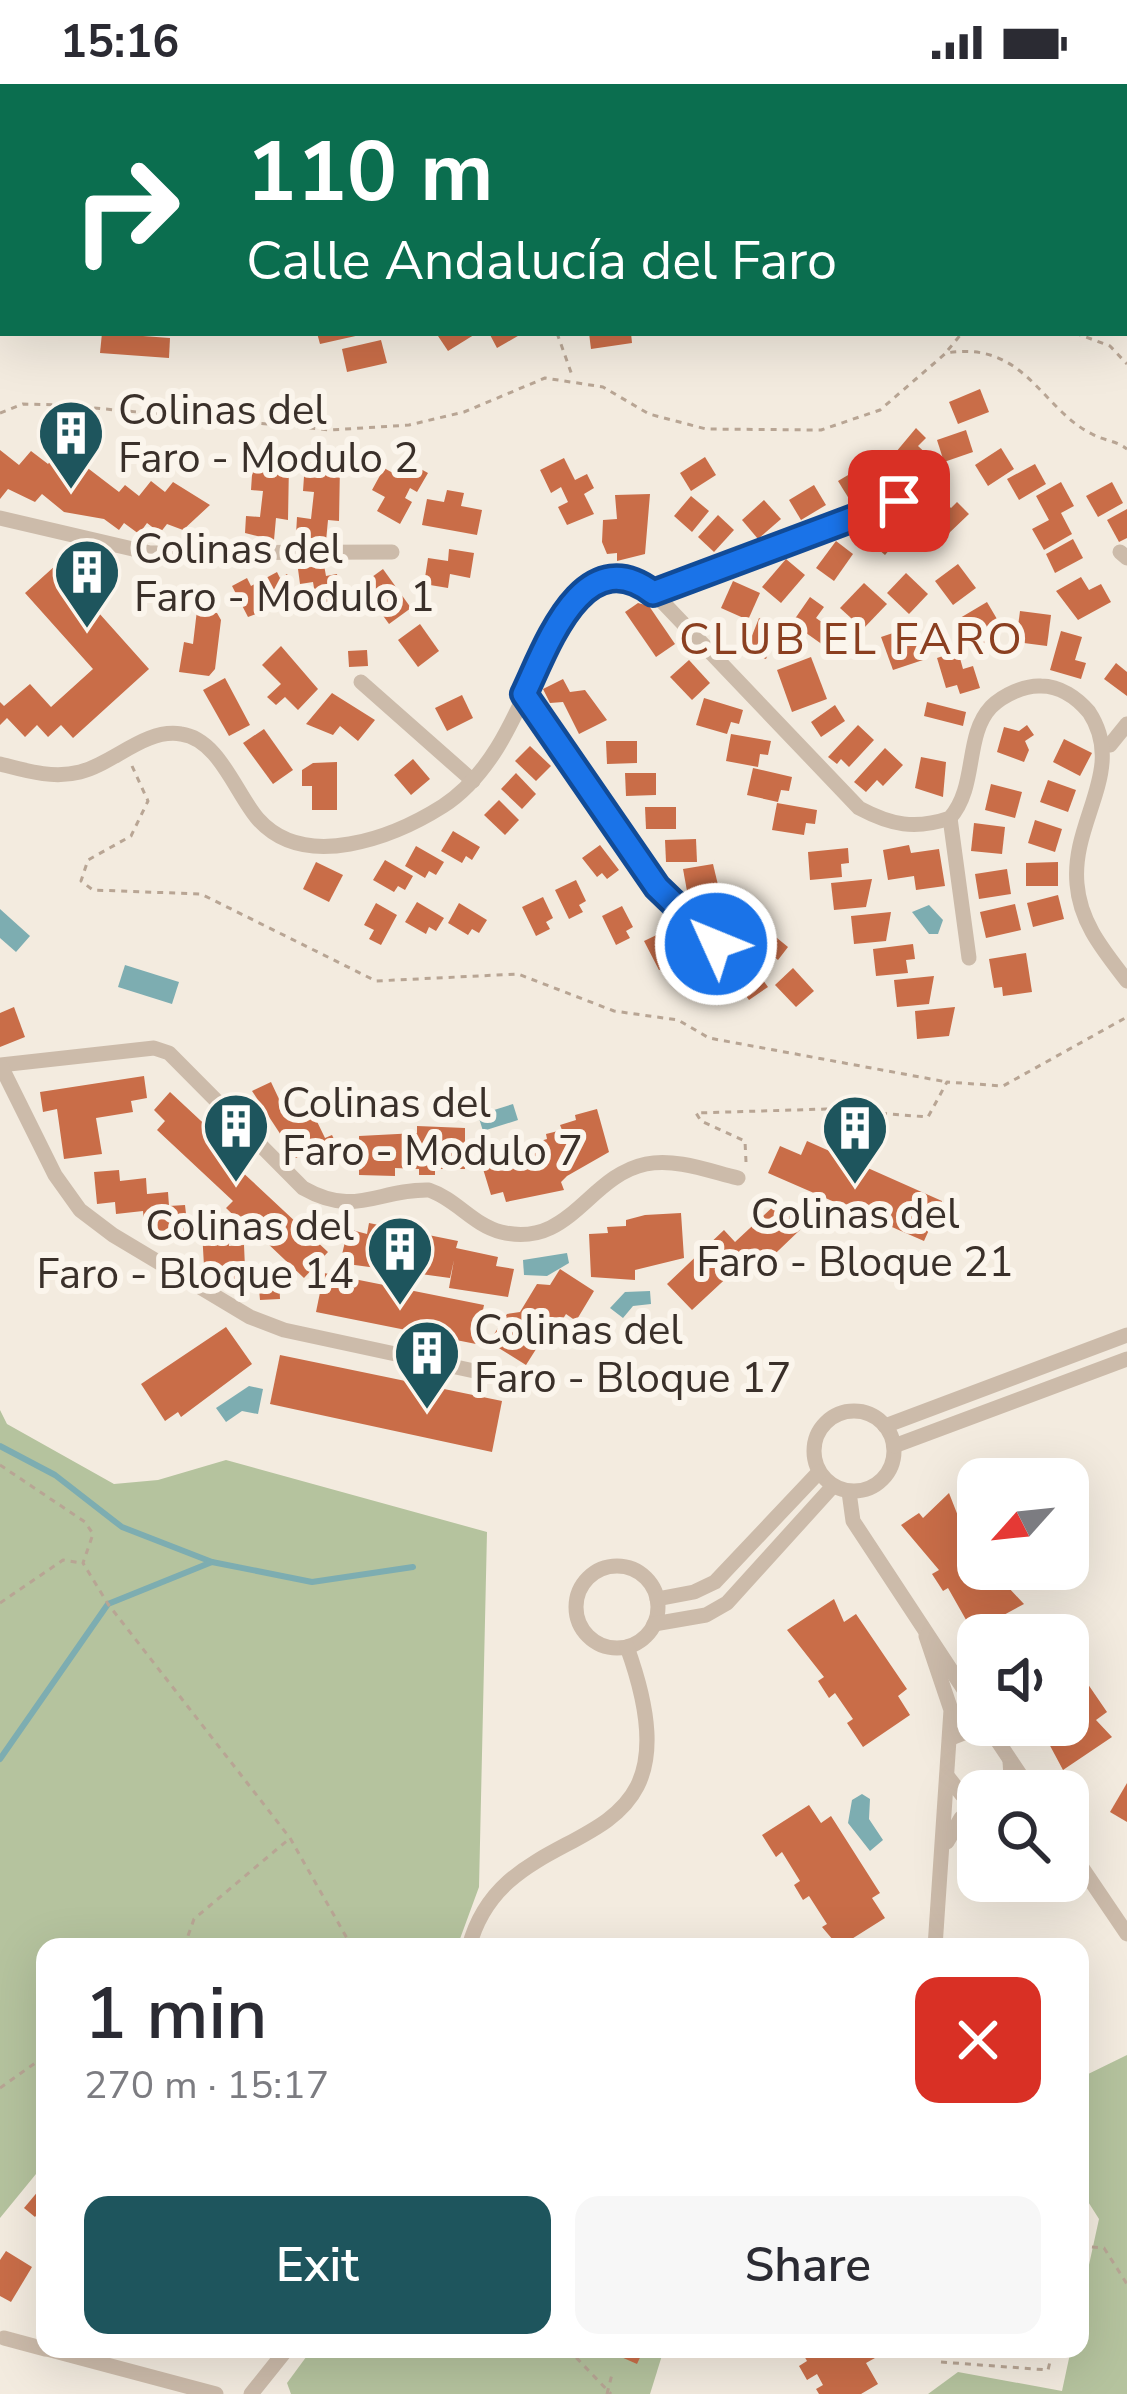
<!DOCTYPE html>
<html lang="en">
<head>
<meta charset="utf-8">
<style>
  body { margin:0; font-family:"Nunito Sans",sans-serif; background:#f7f7f7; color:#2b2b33; height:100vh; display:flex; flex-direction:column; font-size:45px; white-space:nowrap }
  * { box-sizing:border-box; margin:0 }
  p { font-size:39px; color:#7c7c81 }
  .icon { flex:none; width:66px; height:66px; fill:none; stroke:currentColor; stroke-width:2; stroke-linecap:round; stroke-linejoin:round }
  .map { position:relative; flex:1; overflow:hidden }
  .sheet { position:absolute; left:36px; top:1854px; width:1053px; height:420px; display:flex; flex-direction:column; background:#fff; border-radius:24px; box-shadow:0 12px 48px #0002 }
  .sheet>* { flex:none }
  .top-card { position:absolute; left:0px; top:0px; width:1128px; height:252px; box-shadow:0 12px 48px #0002; background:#0b6e4f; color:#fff; overflow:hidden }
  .needle { width:78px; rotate:243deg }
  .tools { position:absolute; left:957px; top:1374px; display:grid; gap:24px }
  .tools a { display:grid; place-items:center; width:132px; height:132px; border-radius:24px; background:#fff; box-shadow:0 12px 48px #0002; font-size:60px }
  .pin { position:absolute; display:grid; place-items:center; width:102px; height:102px; color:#fff; margin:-51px; border-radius:24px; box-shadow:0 6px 18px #0006 }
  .me { position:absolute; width:132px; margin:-66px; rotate:314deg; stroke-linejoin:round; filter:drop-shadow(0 0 9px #0008) }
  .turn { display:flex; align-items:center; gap:42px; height:252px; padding:0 48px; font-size:54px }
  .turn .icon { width:156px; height:156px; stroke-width:2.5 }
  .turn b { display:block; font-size:84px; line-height:102px }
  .round { display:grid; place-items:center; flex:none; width:126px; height:126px; border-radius:24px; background:#f7f7f7 }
  .summary { display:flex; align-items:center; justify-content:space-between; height:204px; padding:0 48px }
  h1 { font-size:72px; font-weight:600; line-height:90px }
  .button { display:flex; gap:24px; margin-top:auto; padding:24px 48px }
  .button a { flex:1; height:138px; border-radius:24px; background:#1e555d; color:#fff; font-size:48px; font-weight:600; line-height:138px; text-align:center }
  .button a+a { background:#f7f7f7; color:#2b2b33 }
  .status { display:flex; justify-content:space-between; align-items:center; height:84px; padding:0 60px; background:#fff; direction:ltr }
  .status svg { height:33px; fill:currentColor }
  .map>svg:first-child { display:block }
</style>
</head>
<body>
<div class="status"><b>15:16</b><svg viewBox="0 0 49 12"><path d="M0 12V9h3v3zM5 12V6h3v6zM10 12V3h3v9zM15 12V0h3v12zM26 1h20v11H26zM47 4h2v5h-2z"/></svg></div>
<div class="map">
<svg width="1127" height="2310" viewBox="0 0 1127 2310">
  <rect width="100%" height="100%" fill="#f3ebdf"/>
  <g fill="#b5c39e">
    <path d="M0,1326L7,1340L114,1400L158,1396L226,1376L487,1448L479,1803L457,1863H45V2079L0,2134Z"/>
    <path d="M1127,1971V2310H928L958,2288L1062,2307L1071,2265H1080V2222L1099,2135L1080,2105V1994Z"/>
    <path d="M312,2265H664L650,2310H291L287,2299Z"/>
  </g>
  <g fill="#7dadb1">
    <path d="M929,821L943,836L938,850H929L912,828Z"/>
    <path d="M0,825L30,852L16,868L0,854Z"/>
    <path d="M125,881L179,898L172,920L118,903Z"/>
    <path d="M513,1020L518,1036L483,1047L478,1031Z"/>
    <path d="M809,1113L840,1133L824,1148L805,1128Z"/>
    <path d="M567,1169L569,1179L547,1192L524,1191L523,1176Z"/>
    <path d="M650,1207L651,1220L633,1222L623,1234L610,1224L625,1208Z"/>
    <path d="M249,1302L263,1305L258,1330L242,1327L226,1338L216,1324Z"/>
    <path d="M862,1710L870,1715L869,1735L883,1756L870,1767L848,1739L852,1716Z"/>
  </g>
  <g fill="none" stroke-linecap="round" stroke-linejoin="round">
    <g stroke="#7dadb1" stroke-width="6">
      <path d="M0,1362L55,1391L122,1443L212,1478L312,1498L413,1483"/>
      <path d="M0,1675L108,1520L212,1478"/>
    </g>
  </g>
  <g fill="#c96d48">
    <path d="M102,249L170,254L169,274L100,269Z"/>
    <path d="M317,249H360V251L320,260Z"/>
    <path d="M436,249H477L448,267Z"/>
    <path d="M489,249H523L497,264Z"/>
    <path d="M589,249H631L632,259L591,265Z"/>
    <path d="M381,256L387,279L347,288L342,265Z"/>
    <path d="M980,305L989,328L958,340L949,318Z"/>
    <path d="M916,344L926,354L918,362L929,372L903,397L886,380Z"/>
    <path d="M966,346L973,368L944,378L937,356Z"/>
    <path d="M1001,364L1014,385L988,402L975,381Z"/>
    <path d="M0,366L19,381L31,367L48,380L55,372L78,390L85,382L119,408L125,401L139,412L151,397L165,408L173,398L210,421L183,446L167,440L160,449L147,439L139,450L124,439L119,446L104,435L64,428L42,410L35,418L8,405L0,415Z"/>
    <path d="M705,373L716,391L691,407L680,389Z"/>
    <path d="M564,374L575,396L587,390L594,404L584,410L594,430L567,441L558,423L568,418L561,403L551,409L540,386Z"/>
    <path d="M253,376L289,379L288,436L276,434L274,456L245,449L246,432L260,433L263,407L251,406Z"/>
    <path d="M305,378L340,381L339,437L328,436L326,457L296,451L297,433L311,435L314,408L303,407Z"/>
    <path d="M408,378L428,389L417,408L410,404L405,414L412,418L400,440L377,427L385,413L372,406L384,384L400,393Z"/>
    <path d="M1035,380L1046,400L1019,416L1007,395Z"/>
    <path d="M865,381L878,401L851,418L838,397Z"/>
    <path d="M1061,398L1074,422L1061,429L1072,450L1044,466L1032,445L1049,436L1036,412Z"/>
    <path d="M1112,398L1123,419L1098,433L1086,412Z"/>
    <path d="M814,401L826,421L801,436L789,416Z"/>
    <path d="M447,406L464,409L461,422L482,426L477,451L422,441L427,415L444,418Z"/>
    <path d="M650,410L645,470L617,477V469L607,470L602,458L603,436L617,435L615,411Z"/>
    <path d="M691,412L709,427L692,448L674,432Z"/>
    <path d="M764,416L781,435L758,455L742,436Z"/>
    <path d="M957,418L969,430L947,451L931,435L946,419L951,424Z"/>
    <path d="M1127,425V454L1119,458L1107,436Z"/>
    <path d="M718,431L734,446L714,468L698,453Z"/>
    <path d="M891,437L905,448L885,471L865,454L879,438L885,444Z"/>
    <path d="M1073,455L1083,474L1055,489L1046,470Z"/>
    <path d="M836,457L853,470L834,497L816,484Z"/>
    <path d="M449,465L474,469L470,494L450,490L448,504L424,500L428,474L448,477Z"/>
    <path d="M786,475L805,491L781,519L762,503Z"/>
    <path d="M958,480L976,504L953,521L935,497Z"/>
    <path d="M56,481L149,585L73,654L61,641L48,653L37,641L25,653L7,634L0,641V618L4,622L30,600L51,623L93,585L25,509Z"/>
    <path d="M324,481L326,492L337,490L341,519L317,522L313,498L300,500L298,485Z"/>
    <path d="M383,485L411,524L389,540L361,501Z"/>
    <path d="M277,488L280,494L287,490L299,514L248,533L232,502L247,494L251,502Z"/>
    <path d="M906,489L928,510L909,530L887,509Z"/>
    <path d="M1081,493L1089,506L1101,500L1111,518L1078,536L1056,507Z"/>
    <path d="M733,497L760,509L748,536L721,524Z"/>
    <path d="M864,499L887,520L863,545L840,524Z"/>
    <path d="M810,513L824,523L816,534L833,546L823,561L792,539Z"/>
    <path d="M987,518L1004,547L978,563L960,534Z"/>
    <path d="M638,519L649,522L675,560L656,573L625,528Z"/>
    <path d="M197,526L217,529L221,536L215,585L209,592L179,588L184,558L193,560Z"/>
    <path d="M1020,527L1051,531L1047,562L1016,558Z"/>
    <path d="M759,534L786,546L781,558L774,555L766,575L746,567Z"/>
    <path d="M420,540L439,567L418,583L398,556Z"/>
    <path d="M911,543L923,576L893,586L881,553Z"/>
    <path d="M1061,547L1082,553L1075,576L1086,579L1081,595L1050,586Z"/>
    <path d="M281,562L318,605L298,626L285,613L276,621L267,613L281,600L262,581Z"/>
    <path d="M367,566L368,582L349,583L348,567Z"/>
    <path d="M958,567L963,585L973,582L980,604L960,610L957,601L946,604L937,574Z"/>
    <path d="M811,573L827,615L792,628L777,586Z"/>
    <path d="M689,576L710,599L692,616L670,593Z"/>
    <path d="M1116,579L1127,588V612L1104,595Z"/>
    <path d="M225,594L250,641L229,652L203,606Z"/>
    <path d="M563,595L570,608L585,606L607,636L579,650L563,618L550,619L543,605Z"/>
    <path d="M332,609L375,636L358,657L340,642L333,651L306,640Z"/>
    <path d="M462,611L473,634L447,647L435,624Z"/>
    <path d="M704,614L743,626L739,640L731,638L727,650L696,641Z"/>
    <path d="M927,618L966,628L963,642L924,632Z"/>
    <path d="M835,621L845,637L821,653L811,638Z"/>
    <path d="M858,641L874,656L849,683L841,675L837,680L828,673Z"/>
    <path d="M1027,641L1034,651L1025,657L1029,666L1024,678L997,668L1004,643L1019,647Z"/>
    <path d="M264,645L293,686L273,700L243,659Z"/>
    <path d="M731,650L771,657L768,671L760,670L758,683L726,677Z"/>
    <path d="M1064,655L1092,669L1080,692L1053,678Z"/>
    <path d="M606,657H637V679L607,680Z"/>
    <path d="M530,662L551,682L536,697L515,677Z"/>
    <path d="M885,664L903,681L883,702L877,696L866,708L854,698Z"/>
    <path d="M921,673L946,678L943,713L915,704Z"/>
    <path d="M413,675L430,695L411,711L394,691Z"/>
    <path d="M337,678V726H312V702H302V686L313,679Z"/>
    <path d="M753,684L792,693L789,707L781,706L778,718L747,711Z"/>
    <path d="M516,689L536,710L522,725L501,705Z"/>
    <path d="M625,689H656V711L626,712Z"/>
    <path d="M1048,696L1076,706L1068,728L1040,718Z"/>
    <path d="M991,700L1022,708L1015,734L985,726Z"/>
    <path d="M499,716L519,736L505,751L484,731Z"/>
    <path d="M777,719L817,726L815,740L806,739L804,751L772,746Z"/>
    <path d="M645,723H676V745H646Z"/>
    <path d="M1035,736L1062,745L1055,768L1028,759Z"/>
    <path d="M974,739L1005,743L1002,770L971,767Z"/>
    <path d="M453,747L480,763L472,776L466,772L462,779L441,767Z"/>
    <path d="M696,755L697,778H666L665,756Z"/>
    <path d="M600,761L619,786L607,795L602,789L597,793L582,774Z"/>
    <path d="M909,761L911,769L939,765L945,802L916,806L914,792L888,796L883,766Z"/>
    <path d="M416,762L444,778L436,791L429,787L425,794L405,782Z"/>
    <path d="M848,764L849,779L841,780L842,793L810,796L808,768Z"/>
    <path d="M385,776L413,792L405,806L398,802L394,808L373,796Z"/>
    <path d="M316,778L343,791L329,818L303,805Z"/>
    <path d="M1058,778V802H1026V779Z"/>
    <path d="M713,780L718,801L687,807L683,785Z"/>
    <path d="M1007,785L1011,810L979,815L975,790Z"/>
    <path d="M872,795L866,823L834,826L831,799Z"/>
    <path d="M576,796L586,817L579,821L583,828L569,835L555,806Z"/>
    <path d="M738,804L743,826L712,831L708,810Z"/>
    <path d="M1058,811L1064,835L1033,843L1027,819Z"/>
    <path d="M543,813L553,834L546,838L550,845L536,852L522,823Z"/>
    <path d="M417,818L444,834L436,847L429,843L426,850L405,838Z"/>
    <path d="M376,819L397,831L381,861L369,855L374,846L364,841Z"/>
    <path d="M459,819L487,836L479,849L472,845L468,851L448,839Z"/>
    <path d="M1015,820L1021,846L986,854L980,828Z"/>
    <path d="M622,822L633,843L626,847L630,854L616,861L602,832Z"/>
    <path d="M891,828L886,857L854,860L851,832Z"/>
    <path d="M760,840L788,863L778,876L771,870L763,879L743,862Z"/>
    <path d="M665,847L675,868L669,872L673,879L659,886L644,857Z"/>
    <path d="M913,860L915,875L906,876L908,889L876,892L873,865Z"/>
    <path d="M1026,869L1032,908L1003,912L1002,903L994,904L989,875Z"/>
    <path d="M744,870L768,903L749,916L725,884Z"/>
    <path d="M702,877L722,890L717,896L724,901L716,913L689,896Z"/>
    <path d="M793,884L814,907L796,923L775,901Z"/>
    <path d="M934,892L929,920L897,923L894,896Z"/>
    <path d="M14,923L25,953L0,963V929Z"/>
    <path d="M955,923L949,952L917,955L915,927Z"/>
    <path d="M144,992L147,1014L131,1017L133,1028L96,1034L102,1070L64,1075L57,1025L43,1028L40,1008Z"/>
    <path d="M271,998L279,1015L288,1011L296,1027L309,1021L325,1054L332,1051L341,1070L309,1086L301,1071L296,1074L252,1007Z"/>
    <path d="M170,1008L245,1078L239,1085L328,1168L304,1194L265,1157L270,1151L259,1141L251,1148L226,1124L233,1117L157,1046L165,1037L154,1026Z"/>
    <path d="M597,1025L609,1068L567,1092L561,1098L564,1106L506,1118L503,1108L491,1111L480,1075L547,1055L546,1050L562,1046L560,1041L576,1036L575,1031Z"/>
    <path d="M417,1042L465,1044V1085H435V1091H419V1085L395,1084V1092L359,1091V1052L417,1049Z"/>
    <path d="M807,1057L942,1117L924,1157L768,1089L780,1062L801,1071Z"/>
    <path d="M119,1086L120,1097L146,1094L147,1110L168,1108L169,1122L185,1121L189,1156L161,1159L160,1147L145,1149L143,1127L116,1130L115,1118L97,1120L94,1088Z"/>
    <path d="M778,1118L802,1144L758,1186L748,1174L692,1226L667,1200L724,1146L735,1158Z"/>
    <path d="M681,1129L684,1174L635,1186V1196L591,1193L589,1150L608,1149L607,1143L626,1142V1136L645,1131Z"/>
    <path d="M369,1139L458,1157L456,1164L498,1173L496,1182L514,1185L508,1213L449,1204L454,1176L450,1194L340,1179L348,1145L367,1150Z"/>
    <path d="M228,1146L229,1162L244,1161L245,1184L264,1183L265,1194H279L280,1215L260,1216L259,1205L241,1206L240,1195L221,1196L220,1181L204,1182L202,1147Z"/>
    <path d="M560,1185L594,1207L576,1237L566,1230L551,1254L545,1251L526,1281L489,1258L507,1230L520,1228L537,1200L550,1201Z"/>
    <path d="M324,1189L484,1221L476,1260L316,1228Z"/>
    <path d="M226,1243L252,1280L181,1333L178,1328L165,1337L141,1300Z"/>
    <path d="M280,1271L502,1317L492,1368L270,1320Z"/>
    <path d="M949,1409L958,1432L970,1424L978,1436V1485H1012L1019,1496L1008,1503L1024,1520L989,1539L978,1557L948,1504L943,1507L932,1490L939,1486L901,1441L919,1429L923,1434Z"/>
    <path d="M834,1515L844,1538L856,1530L907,1605L898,1612L910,1631L863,1663L847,1639L853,1635L835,1609L829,1614L818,1597L824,1593L787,1546Z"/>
    <path d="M1068,1571L1107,1628L1096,1636L1112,1653L1063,1686L1039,1641H1068Z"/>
    <path d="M1127,1699V1738L1110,1728Z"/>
    <path d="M809,1721L821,1739L831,1732L880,1809L872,1814L885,1834L839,1863L822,1843L827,1840L809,1812L803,1816L794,1801L800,1797L782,1768L776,1773L762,1751Z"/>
    <path d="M45,2099V2121L35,2133L24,2124Z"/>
    <path d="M6,2167L32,2183L11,2218L0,2212V2176Z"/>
    <path d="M603,2265H644L637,2280Z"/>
    <path d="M800,2265H870L875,2274L866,2279L878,2300L861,2310H819L816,2305L823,2301L817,2290L807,2296L799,2282L807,2277Z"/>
    <path d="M1002,2265H1040L1038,2274Z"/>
  </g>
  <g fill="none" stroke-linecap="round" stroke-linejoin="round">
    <g stroke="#b8a594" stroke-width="3" stroke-dasharray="6 6" stroke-linecap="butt">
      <path d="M557,249L573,294"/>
      <path d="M1075,249L1110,262L1127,280"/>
      <path d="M948,266L962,249"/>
      <path d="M0,329L23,320L62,321L331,346L409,341L464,328L545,294L603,303L649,330L706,345L821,346L880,326L946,269C1025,256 1041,325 1092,350C1104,357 1115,356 1127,365"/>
      <path d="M132,682L148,717L131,752L88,776L81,797L93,806L201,810L376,897L518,890L614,927L678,936L709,954L947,998"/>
      <path d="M746,1078L745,1057L701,1037L696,1029L826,1025L928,1033L947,998L1003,1002L1127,933"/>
      <path d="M0,1381L85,1438L93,1450L83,1479L108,1520L290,1754L352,1863"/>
      <path d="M0,1519L63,1476L81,1479"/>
      <path d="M184,1863L194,1835L289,1755"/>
      <path d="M0,2004L45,1972"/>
      <path d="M1080,2162L1104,2164L1127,2200"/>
      <path d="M568,2265L611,2310"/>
      <path d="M941,2278L1048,2286L1053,2265"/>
      <path d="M607,2310L612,2290"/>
    </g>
    <g stroke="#cba" stroke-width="15">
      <path d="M154,0V3"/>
      <path d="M560,0L561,3"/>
      <path d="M707,0L709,3"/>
      <path d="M1008,3L1009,0"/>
      <path d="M0,54H3"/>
      <path d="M1125,113L1127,114"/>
      <path d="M0,434L150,469L392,468"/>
      <path d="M1120,468L1127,474"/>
      <path d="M654,509L940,402"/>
      <path d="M361,598L473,697"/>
      <path d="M524,610L657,803L716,860"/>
      <path d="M1110,661L1127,640"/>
      <path d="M0,680C27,687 53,695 80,688C113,680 145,644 181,650C219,655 236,710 258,735C305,788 394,753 443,722C497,687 520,619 546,564C553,548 559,529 571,516C593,492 629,491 654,509L859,724C891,741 915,746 950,734C978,702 964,652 991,623C1003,611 1025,601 1041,602C1060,602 1077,614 1089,628C1127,686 1071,736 1077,800C1080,839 1104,867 1127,897"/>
      <path d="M950,734L969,874"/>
      <path d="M0,981L154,964L169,969L303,1104C356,1134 377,1105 429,1106C456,1115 473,1141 501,1148C570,1165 588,1092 646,1080C676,1074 709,1087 738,1094"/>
      <path d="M1,982L55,1091L80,1126L113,1151L250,1233L284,1246L479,1288"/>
      <circle cx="854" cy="1367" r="40"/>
      <path d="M885,1342L1127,1251"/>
      <path d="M894,1362L1127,1275"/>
      <path d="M849,1408L853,1437L978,1627"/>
      <circle cx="617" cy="1523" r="41"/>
      <path d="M657,1515L694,1508L715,1498L819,1388"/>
      <path d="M654,1540L706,1531L727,1519L833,1402"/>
      <path d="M926,1552L951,1626L935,1863"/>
      <path d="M987,1641L1031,1707"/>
      <path d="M951,1654L979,1643L993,1649"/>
      <path d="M948,1693L962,1711L978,1718"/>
      <path d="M1002,1707L1011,1693L1010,1677"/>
      <path d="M947,1758L961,1734L978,1720"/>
      <path d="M1068,1763L1127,1850"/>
      <path d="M469,1863C507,1717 711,1795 627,1563"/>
      <path d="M4,2254L45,2265"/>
      <path d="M47,2265L216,2310"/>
      <path d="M251,2310L287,2265"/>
    </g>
  </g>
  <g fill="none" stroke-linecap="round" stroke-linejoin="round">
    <g stroke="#114b97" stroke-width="30">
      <path id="route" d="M716,860L657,803L524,610C546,564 583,455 653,509L899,417"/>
    </g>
    <use href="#route" stroke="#1a73e8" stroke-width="21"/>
  </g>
  <defs>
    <g id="building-pin" transform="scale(3.45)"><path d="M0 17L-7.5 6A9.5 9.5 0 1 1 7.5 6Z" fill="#1e555d" stroke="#fbf5ec"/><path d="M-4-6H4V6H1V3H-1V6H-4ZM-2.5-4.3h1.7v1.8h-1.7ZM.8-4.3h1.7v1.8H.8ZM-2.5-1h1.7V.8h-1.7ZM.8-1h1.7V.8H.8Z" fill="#fff"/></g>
  </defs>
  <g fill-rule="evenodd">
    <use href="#building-pin" x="71" y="349"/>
    <use href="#building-pin" x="87" y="488"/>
    <use href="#building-pin" x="236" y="1042"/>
    <use href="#building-pin" x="855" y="1044"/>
    <use href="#building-pin" x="400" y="1165"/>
    <use href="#building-pin" x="427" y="1269"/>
  </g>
  <g text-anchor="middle" stroke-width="12" stroke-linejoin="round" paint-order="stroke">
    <g font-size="42" fill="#3a302a" stroke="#fbf5ec" text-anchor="start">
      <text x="118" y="340">Colinas del<tspan x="118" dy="48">Faro - Modulo 2</tspan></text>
      <text x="134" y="479">Colinas del<tspan x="134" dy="48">Faro - Modulo 1</tspan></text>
      <text x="282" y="1033">Colinas del<tspan x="282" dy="48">Faro - Modulo 7</tspan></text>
      <text x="855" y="1144" text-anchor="middle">Colinas del<tspan x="855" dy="48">Faro - Bloque 21</tspan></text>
      <text x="354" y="1156" text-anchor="end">Colinas del<tspan x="354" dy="48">Faro - Bloque 14</tspan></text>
      <text x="474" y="1260">Colinas del<tspan x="474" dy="48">Faro - Bloque 17</tspan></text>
    </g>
    <g font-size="45" letter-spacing="3" fill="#8b3f20" stroke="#fbf5ec">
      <text x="852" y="570">CLUB EL FARO</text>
    </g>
  </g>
</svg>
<div class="tools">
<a><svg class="needle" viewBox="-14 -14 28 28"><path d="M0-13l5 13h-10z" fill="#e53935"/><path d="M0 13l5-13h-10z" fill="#7c7c81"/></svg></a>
<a><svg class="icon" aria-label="sound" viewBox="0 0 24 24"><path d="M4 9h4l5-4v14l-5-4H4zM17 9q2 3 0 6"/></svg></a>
<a><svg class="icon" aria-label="search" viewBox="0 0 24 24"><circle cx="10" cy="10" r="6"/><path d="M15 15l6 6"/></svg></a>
</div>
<div class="pin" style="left:899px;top:417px;background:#d93025"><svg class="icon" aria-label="arrive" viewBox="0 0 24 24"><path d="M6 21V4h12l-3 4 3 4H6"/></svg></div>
<svg class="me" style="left:716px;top:860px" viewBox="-20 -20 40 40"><circle r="17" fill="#1a73e8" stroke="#fff" stroke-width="3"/><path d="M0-11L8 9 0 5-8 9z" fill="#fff"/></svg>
<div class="top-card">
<div class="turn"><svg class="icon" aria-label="right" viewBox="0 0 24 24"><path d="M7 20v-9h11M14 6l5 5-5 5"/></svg><div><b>110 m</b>Calle Andalucía del Faro</div></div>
</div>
<section class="sheet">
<div class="summary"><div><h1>1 min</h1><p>270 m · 15:17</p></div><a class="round" style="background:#d93025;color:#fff"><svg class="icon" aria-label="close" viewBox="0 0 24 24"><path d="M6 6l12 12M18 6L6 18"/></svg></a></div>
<div class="button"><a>Exit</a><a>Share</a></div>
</section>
</div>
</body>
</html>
